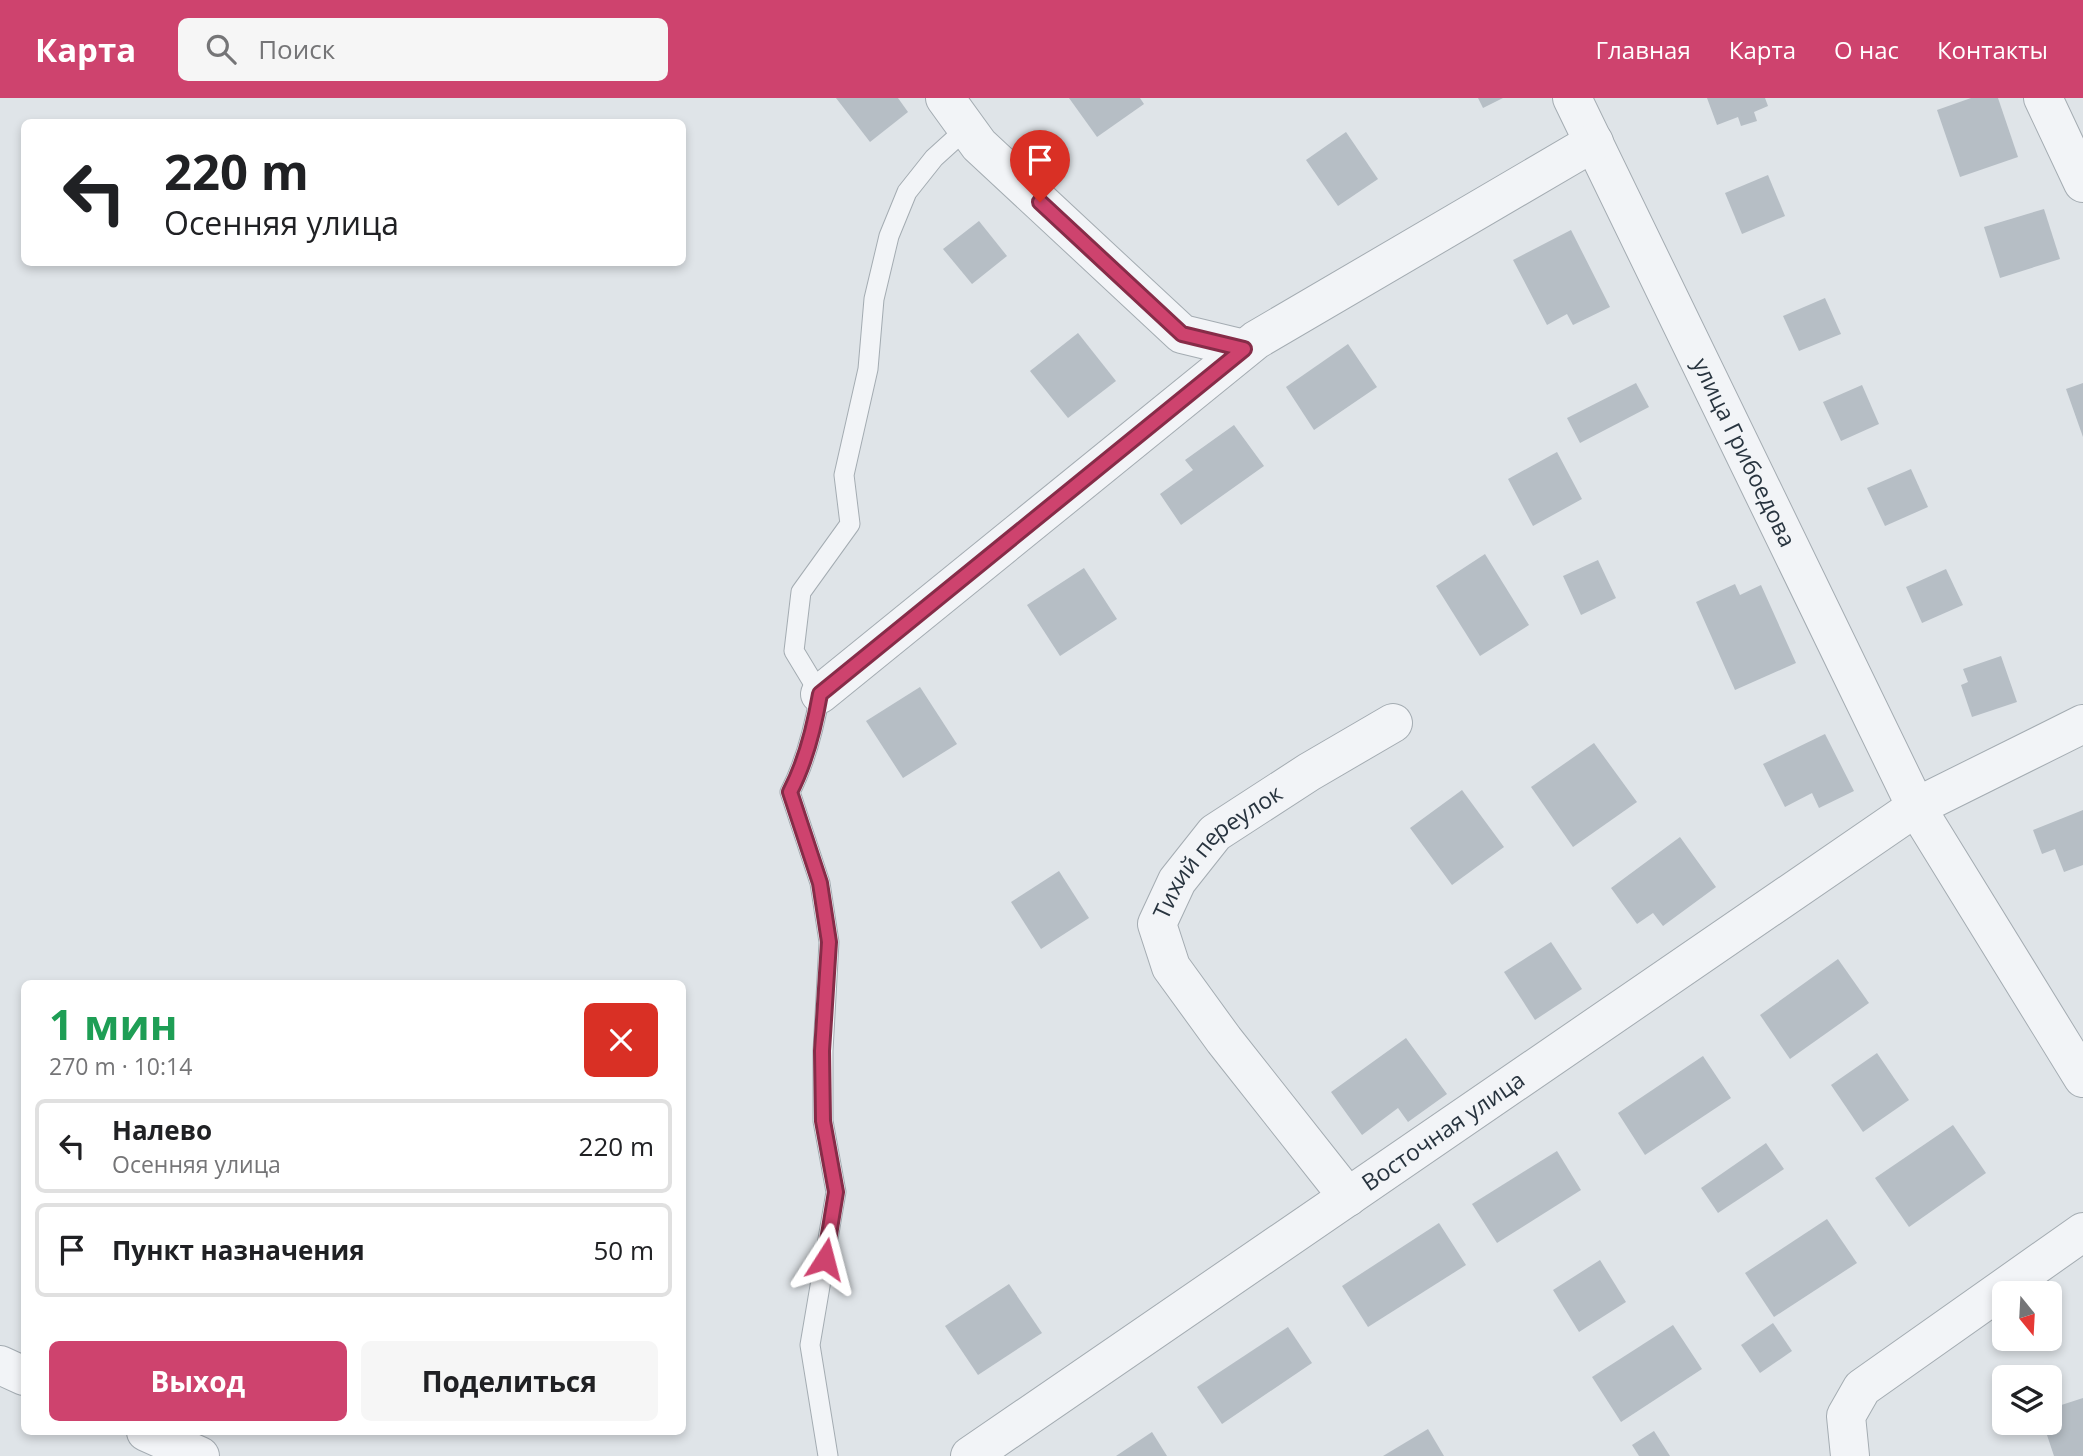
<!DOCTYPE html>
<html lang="ru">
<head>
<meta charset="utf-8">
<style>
  body { margin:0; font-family:"Open Sans",sans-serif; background:#f6f6f6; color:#202124; height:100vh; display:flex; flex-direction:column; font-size:26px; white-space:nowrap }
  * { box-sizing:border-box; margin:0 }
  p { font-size:23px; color:#757577 }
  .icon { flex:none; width:38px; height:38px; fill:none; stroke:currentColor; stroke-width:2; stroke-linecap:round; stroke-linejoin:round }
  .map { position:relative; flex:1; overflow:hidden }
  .panel { position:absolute; left:21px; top:882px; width:665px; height:455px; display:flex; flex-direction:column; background:#fff; border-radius:10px; box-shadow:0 4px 10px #0003 }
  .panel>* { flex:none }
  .hud { position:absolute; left:21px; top:21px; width:665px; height:147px; border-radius:10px; box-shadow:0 4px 10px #0003; background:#fff; color:#202124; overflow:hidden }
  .needle { width:46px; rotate:162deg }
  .fabs { position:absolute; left:1992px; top:1183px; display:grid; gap:14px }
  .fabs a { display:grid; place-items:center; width:70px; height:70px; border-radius:10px; background:#fff; box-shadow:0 4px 10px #0003; font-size:35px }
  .pin { position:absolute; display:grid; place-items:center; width:60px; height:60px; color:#fff; margin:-72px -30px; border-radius:50% 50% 50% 0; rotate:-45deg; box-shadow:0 0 7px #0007 }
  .pin .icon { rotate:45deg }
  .me { position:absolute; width:77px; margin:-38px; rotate:9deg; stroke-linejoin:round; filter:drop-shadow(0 0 5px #0008) }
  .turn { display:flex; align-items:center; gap:24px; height:147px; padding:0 28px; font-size:32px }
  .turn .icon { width:91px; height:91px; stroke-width:2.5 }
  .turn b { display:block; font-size:49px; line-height:60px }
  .round { display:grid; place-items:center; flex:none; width:74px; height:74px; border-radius:10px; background:#f6f6f6 }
  .head { display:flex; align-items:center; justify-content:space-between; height:119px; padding:0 28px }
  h1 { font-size:42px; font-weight:700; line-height:52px; color:#1e9e55 }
  .action { display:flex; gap:14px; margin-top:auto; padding:14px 28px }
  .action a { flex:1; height:80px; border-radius:10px; background:#ce436e; color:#fff; font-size:28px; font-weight:700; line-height:80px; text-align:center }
  .action a+a { background:#f6f6f6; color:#202124 }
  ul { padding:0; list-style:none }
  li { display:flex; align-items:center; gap:21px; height:94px; margin:0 14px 10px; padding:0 14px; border:4px solid #e0e0e0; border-radius:10px }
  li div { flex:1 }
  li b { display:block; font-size:26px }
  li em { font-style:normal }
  header { display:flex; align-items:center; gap:42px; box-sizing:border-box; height:98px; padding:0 35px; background:#ce436e; color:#fff }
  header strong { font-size:33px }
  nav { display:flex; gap:38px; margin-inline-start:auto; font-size:24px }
  .search { width:490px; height:63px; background:#f6f6f6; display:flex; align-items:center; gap:18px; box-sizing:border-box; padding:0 24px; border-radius:10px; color:#757577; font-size:26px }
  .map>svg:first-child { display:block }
</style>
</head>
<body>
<header>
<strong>Карта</strong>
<div class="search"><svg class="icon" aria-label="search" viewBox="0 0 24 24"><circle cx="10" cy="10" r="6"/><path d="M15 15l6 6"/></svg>Поиск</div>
<nav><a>Главная</a><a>Карта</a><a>О нас</a><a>Контакты</a></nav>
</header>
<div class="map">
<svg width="2083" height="1358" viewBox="0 0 2083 1358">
  <rect width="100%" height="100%" fill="#dfe4e8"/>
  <g fill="#b6bec5">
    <path d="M836,0H898L908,14L870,44Z"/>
    <path d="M1069,0H1140L1144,6L1097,39Z"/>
    <path d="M1478,0H1503L1483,10Z"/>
    <path d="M1707,0H1765L1768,8L1754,14L1757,23L1741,28L1738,19L1717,27Z"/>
    <path d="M1971,0H1998L2018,59L1960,79L1937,12Z"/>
    <path d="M1346,34L1378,81L1338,108L1306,62Z"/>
    <path d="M1768,77L1785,118L1742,136L1725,95Z"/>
    <path d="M2044,111L2060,161L2000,180L1984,129Z"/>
    <path d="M979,123L1007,158L972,186L943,151Z"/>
    <path d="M1571,132L1610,209L1573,227L1567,216L1547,227L1513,162Z"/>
    <path d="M1825,200L1841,236L1799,253L1783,218Z"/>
    <path d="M1078,235L1116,283L1068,320L1030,273Z"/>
    <path d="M1348,246L1377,289L1314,332L1286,289Z"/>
    <path d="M1636,285L1649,309L1580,345L1567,320Z"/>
    <path d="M2083,285V339L2066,291Z"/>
    <path d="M1862,287L1879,326L1841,343L1823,304Z"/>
    <path d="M1234,327L1264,368L1181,427L1160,396L1193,372L1185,362Z"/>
    <path d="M1557,354L1582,401L1533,428L1508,381Z"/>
    <path d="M1911,371L1928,409L1885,428L1867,390Z"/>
    <path d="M1485,456L1529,527L1480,558L1436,488Z"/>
    <path d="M1598,462L1616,500L1581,517L1563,478Z"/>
    <path d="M1084,470L1117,521L1060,558L1027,507Z"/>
    <path d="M1946,471L1963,507L1922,525L1906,489Z"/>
    <path d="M1735,486L1740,497L1761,487L1796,565L1735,592L1696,504Z"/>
    <path d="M2001,558L2017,604L1972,619L1961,587L1968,584L1963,571Z"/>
    <path d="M920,589L957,646L903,680L866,623Z"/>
    <path d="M1825,636L1854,693L1819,710L1812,695L1785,709L1763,666Z"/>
    <path d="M1594,645L1637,704L1573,749L1531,689Z"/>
    <path d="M1462,692L1504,749L1452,787L1410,730Z"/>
    <path d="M2083,712V767L2064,774L2055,751L2042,756L2033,732Z"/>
    <path d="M1680,739L1716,789L1663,828L1653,815L1637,826L1611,790Z"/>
    <path d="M1059,773L1089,820L1041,851L1011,804Z"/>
    <path d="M1551,844L1582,891L1535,922L1504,874Z"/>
    <path d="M1838,861L1869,905L1790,961L1760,917Z"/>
    <path d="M1406,940L1447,996L1408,1024L1398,1010L1362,1037L1331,994Z"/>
    <path d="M1877,955L1909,1002L1863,1034L1831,987Z"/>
    <path d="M1703,958L1731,1000L1645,1057L1618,1015Z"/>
    <path d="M1953,1027L1986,1075L1909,1129L1875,1080Z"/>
    <path d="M1766,1045L1784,1071L1718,1115L1701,1090Z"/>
    <path d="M1557,1053L1581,1092L1497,1145L1472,1106Z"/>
    <path d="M1827,1121L1857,1165L1774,1219L1745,1175Z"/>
    <path d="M1439,1125L1466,1167L1368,1229L1342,1188Z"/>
    <path d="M1600,1162L1626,1204L1579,1234L1553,1192Z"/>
    <path d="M1009,1186L1042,1235L978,1277L945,1228Z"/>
    <path d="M1773,1225L1792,1253L1760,1275L1741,1247Z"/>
    <path d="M1673,1227L1702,1271L1621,1324L1592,1279Z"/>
    <path d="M1288,1229L1312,1265L1222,1326L1197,1289Z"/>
    <path d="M2083,1300V1358H2054L2043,1325H2049V1311Z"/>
    <path d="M1428,1331L1444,1358H1383Z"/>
    <path d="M1654,1333L1670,1358H1639L1632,1347Z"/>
    <path d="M1152,1334L1167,1358H1116Z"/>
  </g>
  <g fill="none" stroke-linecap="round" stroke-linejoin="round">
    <g stroke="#a4acb2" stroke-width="21">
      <path id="service" d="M828,1358L810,1247L836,1094L823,1023V953L829,844L820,785L790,694C806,663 814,631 820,596L794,553L801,494L850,426L844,377L868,271L874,201L889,138L907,94L934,60L967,30"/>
    </g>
    <g stroke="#a4acb2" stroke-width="40">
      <g id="minor">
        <path d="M945,0L979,47L1182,236L1244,251"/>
        <path id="s1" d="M1572,0L1916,709L2083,980"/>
        <path d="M2043,0L2083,85"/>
        <path d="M820,596L1256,242L1594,44"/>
        <path id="s2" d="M1348,1099L1224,942L1171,869L1157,826L1177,783L1215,735L1309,674L1393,625"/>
        <path d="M0,1267L24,1278"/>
        <path d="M146,1334L200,1358"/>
        <path id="s3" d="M970,1358L1916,709L2083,626"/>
        <path d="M1850,1358L1846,1318L1862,1290L2083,1134"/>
      </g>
    </g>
    <use href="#service" stroke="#f2f4f7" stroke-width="19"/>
    <use href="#minor" stroke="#f2f4f7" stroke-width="38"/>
  </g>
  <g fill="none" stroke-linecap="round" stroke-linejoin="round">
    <g stroke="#862c48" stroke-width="18">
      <path id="route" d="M825,1161L836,1094L823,1023L822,953L829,844L820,785L790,694C806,663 814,631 820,596L1244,251L1182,236L1040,104"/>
    </g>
    <use href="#route" stroke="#ce436e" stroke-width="12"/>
  </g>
  <g text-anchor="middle" stroke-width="6" stroke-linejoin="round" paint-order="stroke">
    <g font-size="23" fill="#28343f" stroke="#eef3f6">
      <text dy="8" stroke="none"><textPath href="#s1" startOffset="394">улица Грибоедова</textPath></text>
      <text dy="8" stroke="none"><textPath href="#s2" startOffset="432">Тихий переулок</textPath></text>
      <text dy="8" stroke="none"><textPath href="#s3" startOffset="574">Восточная улица</textPath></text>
    </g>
  </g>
</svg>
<div class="fabs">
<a><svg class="needle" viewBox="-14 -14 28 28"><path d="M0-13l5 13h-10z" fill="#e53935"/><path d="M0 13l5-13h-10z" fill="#757577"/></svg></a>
<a><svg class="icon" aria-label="layers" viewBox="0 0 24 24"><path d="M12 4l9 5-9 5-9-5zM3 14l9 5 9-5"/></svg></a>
</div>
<div class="pin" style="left:1040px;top:104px;background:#d93025"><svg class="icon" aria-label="arrive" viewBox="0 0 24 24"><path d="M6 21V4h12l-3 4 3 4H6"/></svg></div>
<svg class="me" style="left:825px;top:1161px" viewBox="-20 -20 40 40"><path d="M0-17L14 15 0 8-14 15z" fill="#ce436e" stroke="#fff" stroke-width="4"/></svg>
<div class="hud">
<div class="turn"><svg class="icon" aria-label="left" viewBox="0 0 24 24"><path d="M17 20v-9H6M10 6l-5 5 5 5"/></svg><div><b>220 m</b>Осенняя улица</div></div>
</div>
<section class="panel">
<div class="head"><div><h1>1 мин</h1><p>270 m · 10:14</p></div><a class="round" style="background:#d93025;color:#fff"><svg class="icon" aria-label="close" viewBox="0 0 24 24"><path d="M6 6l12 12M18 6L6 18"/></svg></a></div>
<ul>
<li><svg class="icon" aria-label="left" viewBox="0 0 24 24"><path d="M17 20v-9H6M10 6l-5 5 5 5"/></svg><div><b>Налево</b><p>Осенняя улица</p></div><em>220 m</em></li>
<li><svg class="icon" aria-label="arrive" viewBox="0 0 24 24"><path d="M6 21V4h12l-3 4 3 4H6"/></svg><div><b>Пункт назначения</b></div><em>50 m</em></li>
</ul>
<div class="action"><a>Выход</a><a>Поделиться</a></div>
</section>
</div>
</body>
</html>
